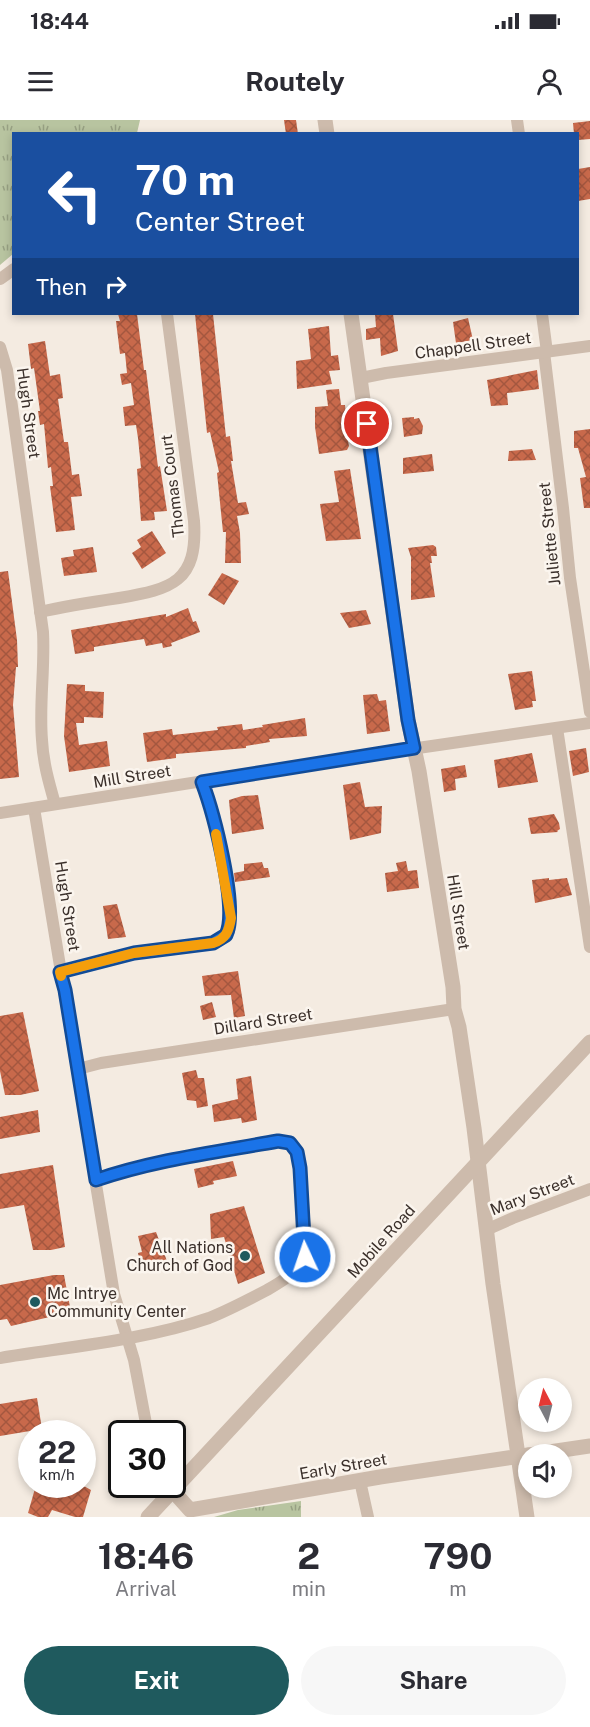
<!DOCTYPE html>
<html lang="en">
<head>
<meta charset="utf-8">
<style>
  body { margin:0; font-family:"Public Sans",sans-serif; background:#f7f7f7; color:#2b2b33; height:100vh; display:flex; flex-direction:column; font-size:22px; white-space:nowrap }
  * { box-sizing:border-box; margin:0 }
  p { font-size:20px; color:#7c7c81 }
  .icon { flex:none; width:33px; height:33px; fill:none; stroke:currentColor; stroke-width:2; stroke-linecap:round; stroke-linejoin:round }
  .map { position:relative; height:1397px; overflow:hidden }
  .side { display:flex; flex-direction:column; background:#fff; flex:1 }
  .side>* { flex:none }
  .top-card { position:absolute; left:12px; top:12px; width:567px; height:183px; border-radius:0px; box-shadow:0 3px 9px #0003; background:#1a4fa0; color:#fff; overflow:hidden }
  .needle { width:39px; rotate:353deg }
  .tools { position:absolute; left:518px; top:1258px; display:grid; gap:12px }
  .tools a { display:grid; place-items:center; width:54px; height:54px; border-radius:50%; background:#fff; box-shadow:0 3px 9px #0003; font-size:30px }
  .speed { position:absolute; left:18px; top:1300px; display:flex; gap:12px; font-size:30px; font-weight:700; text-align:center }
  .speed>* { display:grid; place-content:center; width:78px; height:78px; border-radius:50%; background:#fff; box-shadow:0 3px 9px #0003; line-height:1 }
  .speed small { font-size:15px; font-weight:400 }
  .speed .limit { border:3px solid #111; border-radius:9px; background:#fff; color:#111 }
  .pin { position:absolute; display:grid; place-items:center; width:51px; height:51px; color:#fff; margin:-26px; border:3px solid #fff; border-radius:50%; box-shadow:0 2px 6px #0007 }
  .me { position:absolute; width:66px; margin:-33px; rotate:357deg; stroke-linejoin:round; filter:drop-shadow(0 0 4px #0008) }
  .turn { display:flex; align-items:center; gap:21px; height:126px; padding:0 24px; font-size:27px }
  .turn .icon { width:78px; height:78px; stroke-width:2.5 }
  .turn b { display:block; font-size:42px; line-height:51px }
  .then { display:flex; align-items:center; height:57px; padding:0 24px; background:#0003; gap:12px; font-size:22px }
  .eta { display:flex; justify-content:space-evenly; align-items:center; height:102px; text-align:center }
  .eta b { font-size:36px; font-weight:700; line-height:42px }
  .action { display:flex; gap:12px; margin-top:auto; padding:12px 24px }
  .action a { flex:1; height:69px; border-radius:36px; background:#1f5a5e; color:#fff; font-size:24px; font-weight:700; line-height:69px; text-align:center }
  .action a+a { background:#f7f7f7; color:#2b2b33 }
  .status { display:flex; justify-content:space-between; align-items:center; height:42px; padding:0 30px; background:#fff; direction:ltr }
  .status svg { height:16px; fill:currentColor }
  header { display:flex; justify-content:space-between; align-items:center; height:78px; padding:0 24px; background:#fff; font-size:27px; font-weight:700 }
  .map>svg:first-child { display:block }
</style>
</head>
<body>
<div class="status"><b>18:44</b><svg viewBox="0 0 49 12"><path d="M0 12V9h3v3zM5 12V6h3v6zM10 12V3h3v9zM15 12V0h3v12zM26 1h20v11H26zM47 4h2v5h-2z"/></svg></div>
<header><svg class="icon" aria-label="menu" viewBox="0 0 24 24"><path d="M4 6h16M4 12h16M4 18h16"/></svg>Routely<svg class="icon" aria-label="person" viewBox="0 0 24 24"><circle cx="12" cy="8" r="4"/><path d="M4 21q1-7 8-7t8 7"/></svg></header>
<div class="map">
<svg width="590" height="1397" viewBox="0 0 590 1397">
  <defs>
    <pattern id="park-tufts" width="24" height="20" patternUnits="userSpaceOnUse" patternTransform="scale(1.5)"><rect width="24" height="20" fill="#b8c4a0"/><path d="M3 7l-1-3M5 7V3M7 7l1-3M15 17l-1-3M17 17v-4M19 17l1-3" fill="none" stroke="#97a083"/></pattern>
    <pattern id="building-cross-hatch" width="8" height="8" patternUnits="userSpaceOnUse" patternTransform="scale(1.5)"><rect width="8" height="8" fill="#c8694b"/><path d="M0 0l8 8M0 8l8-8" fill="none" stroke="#a4573f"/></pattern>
  </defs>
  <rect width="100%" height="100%" fill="#f4ebe1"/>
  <g fill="url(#park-tufts)">
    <path d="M0,0H140L137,13L14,14L13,134L0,145Z"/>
    <path d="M301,1381V1397H214L238,1390Z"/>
  </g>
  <g fill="url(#building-cross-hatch)">
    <path d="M284,0H296L298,14H286Z"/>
    <path d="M590,1V19L578,20V14H574L573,3Z"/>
    <path d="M590,47V79L578,81V49Z"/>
    <path d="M118,194H137L144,250H146L158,347L160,346L167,391L154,392L155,400L141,401L137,349L141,348L138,318L136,305L125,306L123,287L134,285L131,263L122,265L120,254L127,253L125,233L120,234L116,201H120Z"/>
    <path d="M195,194H213L226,317L230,316L233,341H231L238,383L246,382L249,394L237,396L240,413L241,443H225L226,412H223L217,353L219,352L210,312L207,313Z"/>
    <path d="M375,194H393L398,231L381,236L380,218L366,220V209L376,207Z"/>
    <path d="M468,198L473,220L456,223L453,202Z"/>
    <path d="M329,206L331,236L338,235L340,250L329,251L332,264L297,269L296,241L311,239L308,209Z"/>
    <path d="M45,221L50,256L60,254L63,278L58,279L64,322H68L72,355L79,354L82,376L71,377L75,410L56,412L50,366H53L51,347L48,348L44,304L40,305L38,291H40L34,248L31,249L28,224Z"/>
    <path d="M537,250L539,269L507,273L508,285L491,286L487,260Z"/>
    <path d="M339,269L341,285H345L347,307H345L349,326L347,330L319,334L315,307V287L328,286L326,270Z"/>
    <path d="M414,297V299L419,298L423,306L422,314L404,317L402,298Z"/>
    <path d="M590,309V388H584L580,358L586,357L578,328H574V311Z"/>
    <path d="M532,329L536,340L508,341L509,331Z"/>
    <path d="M432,334L434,351L403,354V338Z"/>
    <path d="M350,349L361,419L326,421L320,384L339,382L334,351Z"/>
    <path d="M152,411L166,433L142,449L132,433L141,427L137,420Z"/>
    <path d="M433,425L436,427L437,436H431L432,443H430L435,477L411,480V437L408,428Z"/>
    <path d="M93,427L97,452L64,456L61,438L74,436L73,430Z"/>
    <path d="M8,451L17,520L18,547H16L13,585L19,657L0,659V452Z"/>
    <path d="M222,453L239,461L224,485L208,475Z"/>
    <path d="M188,488L193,502L196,501L200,512L171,523L172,526L163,528L162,523L146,526L144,519L94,527V531L75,534L71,510L166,494V497Z"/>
    <path d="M366,490L371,504L349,508L340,493Z"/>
    <path d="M532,551L536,581H532L533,587L515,590L508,554Z"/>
    <path d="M67,564L85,565V571L104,572L103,598L84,597V603H76L79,625L107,621L110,646L69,652L64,616Z"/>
    <path d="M377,574L379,581L386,580L390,611L367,614L363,575Z"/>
    <path d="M305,598L307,616L269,619L270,622L246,626V628L176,634V638L147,642L143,613L172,609L173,615L218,610L217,607L242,604L243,610L263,607L262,605Z"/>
    <path d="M586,628L589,652L573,656L569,631Z"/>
    <path d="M532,633L538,662L498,668L494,640Z"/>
    <path d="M465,645L467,657L455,659L456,670L444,672L441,649Z"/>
    <path d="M360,662L365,687L382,686L381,713L350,720L343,665Z"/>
    <path d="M258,675L264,709L232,714L229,680L242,676Z"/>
    <path d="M554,694L559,703L560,709L557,711L558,712L531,714L528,698Z"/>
    <path d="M406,741L408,751L417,750L419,768L387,772L385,753L398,751L396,743Z"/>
    <path d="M262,742L264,748H268L270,757L235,762L234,753L244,751V744Z"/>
    <path d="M549,758V760L567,758L572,775L535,783L532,760Z"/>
    <path d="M117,784L126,817L108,819L103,786Z"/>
    <path d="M238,851L245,896L234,898L231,875L205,876L202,856Z"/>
    <path d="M212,882L216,897L203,900L200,886Z"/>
    <path d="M23,892L39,971L20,975H5L0,951V896Z"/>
    <path d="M196,950L198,958H204L208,986L197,988L196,981L187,980L182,953Z"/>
    <path d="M251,956L257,1000L242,1003L241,998L214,1002L212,985L238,979L236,959Z"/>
    <path d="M38,990L40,1012L0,1019V997Z"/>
    <path d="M233,1041L237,1056L213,1061L214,1064L198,1068L194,1049Z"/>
    <path d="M53,1045L65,1127L51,1130H33L24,1085L0,1089V1054Z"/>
    <path d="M244,1086L265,1153L238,1164L224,1117L211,1119L210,1094Z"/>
    <path d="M156,1112L167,1141L141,1147L138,1133L142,1132L138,1116Z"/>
    <path d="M54,1155H64L71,1192L11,1206L7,1199L0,1200V1165Z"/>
    <path d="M37,1278L42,1309L0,1316V1284Z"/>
    <path d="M36,1365H82L91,1370L83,1397H75L52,1390L48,1397H38L28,1393Z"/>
  </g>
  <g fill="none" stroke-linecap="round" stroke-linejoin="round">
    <g stroke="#cdbbac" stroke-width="12">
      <path d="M517,0L519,14"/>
      <path d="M0,159L14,149"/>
      <path d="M542,194L547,232"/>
      <path d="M0,227L7,250L43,512C45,548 39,584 42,620C43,642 49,663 55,684"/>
      <path d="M544,232L563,388L570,458L590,592"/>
      <path d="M361,258L386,253L590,226"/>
      <path d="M40,492C66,486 92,482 119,478C172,469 198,462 194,401L167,194"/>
      <path d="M557,608L590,827"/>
      <path d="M34,688L114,1174L134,1240L148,1314"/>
      <path d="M0,693L356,637L590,603"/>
      <path d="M60,852L134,833L213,823C221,821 227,816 230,808C236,784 211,688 202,661"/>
      <path d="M78,949L101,943L454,889"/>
      <path d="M486,1110L513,1098L590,1069"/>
      <path d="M0,1238C67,1227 145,1220 209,1198C229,1190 248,1180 267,1170C281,1162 298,1152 305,1137C307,1126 300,1034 295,1028C290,1022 284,1021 278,1021C217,1032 154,1040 96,1060"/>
      <path d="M360,1361L368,1397"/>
    </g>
    <g stroke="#cdbbac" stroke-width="15">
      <path d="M325,0L327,14"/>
      <path d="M351,194L408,600L419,651L453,867L454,889L459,907L474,1008L493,1164L527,1397"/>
      <path d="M529,1335L590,1326"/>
      <path d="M173,1371L190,1390L380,1357L528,1335"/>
      <path d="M148,1397L590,922"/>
    </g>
  </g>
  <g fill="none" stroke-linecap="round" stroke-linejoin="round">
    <g stroke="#114b97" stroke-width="15">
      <path id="route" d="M305,1137L300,1048L297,1032L290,1023L278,1021C217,1032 154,1040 96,1060L65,870L60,852L134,833L213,823L226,815C239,788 213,691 202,662L414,628L408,600L367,304"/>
    </g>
    <use href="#route" stroke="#1a73e8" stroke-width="10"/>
    <path stroke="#f59e0b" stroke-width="10" d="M61,856L60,852L134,833L213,823C226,819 229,811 231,798L216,714"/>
  </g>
  <g fill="#1f5a5e" stroke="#fbf5ee" stroke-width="2">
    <circle cx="245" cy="1136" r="6"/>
    <circle cx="35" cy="1182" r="6"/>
  </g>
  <g text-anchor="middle" stroke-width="5" stroke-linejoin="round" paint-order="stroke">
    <g font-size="16" fill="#3b302b" stroke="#fbf5ee">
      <text transform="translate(473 225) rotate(-8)" y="6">Chappell Street</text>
      <text transform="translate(29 293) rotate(82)" y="6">Hugh Street</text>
      <text transform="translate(172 366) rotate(-97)" y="6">Thomas Court</text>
      <text transform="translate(549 414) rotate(-96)" y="6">Juliette Street</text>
      <text transform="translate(132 656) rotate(-9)" y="6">Mill Street</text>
      <text transform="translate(68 786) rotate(81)" y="6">Hugh Street</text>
      <text transform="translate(459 792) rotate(81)" y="6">Hill Street</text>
      <text transform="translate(263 901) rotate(-9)" y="6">Dillard Street</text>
      <text transform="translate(532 1074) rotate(-21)" y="6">Mary Street</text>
      <text transform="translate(381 1121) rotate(-48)" y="6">Mobile Road</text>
      <text transform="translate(343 1346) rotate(-10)" y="6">Early Street</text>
    </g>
    <g font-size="16" fill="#3b302b" stroke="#fbf5ee" text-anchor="end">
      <text x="233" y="1133">All Nations<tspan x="233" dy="18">Church of God</tspan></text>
      <text x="47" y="1179" text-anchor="start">Mc Intrye<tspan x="47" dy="18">Community Center</tspan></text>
    </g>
  </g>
</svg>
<div class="tools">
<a><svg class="needle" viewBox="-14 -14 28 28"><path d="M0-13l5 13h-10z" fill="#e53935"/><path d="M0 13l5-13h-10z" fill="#7c7c81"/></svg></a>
<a><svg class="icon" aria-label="sound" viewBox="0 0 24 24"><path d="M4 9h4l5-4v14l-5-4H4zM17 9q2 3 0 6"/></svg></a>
</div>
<div class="speed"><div>22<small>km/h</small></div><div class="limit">30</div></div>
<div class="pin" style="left:367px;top:304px;background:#d93025"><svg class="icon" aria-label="arrive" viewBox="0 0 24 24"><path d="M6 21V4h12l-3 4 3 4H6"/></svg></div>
<svg class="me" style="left:305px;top:1137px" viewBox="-20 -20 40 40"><circle r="17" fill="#1a73e8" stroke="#fff" stroke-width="3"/><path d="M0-11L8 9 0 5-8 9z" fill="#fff"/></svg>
<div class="top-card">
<div class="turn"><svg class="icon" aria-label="left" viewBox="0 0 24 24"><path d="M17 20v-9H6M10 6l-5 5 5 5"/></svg><div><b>70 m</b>Center Street</div></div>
<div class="then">Then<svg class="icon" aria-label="right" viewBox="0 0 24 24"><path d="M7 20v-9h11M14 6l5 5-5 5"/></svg></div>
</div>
</div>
<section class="side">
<div class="eta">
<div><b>18:46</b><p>Arrival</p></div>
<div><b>2</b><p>min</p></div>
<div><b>790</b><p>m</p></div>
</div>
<div class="action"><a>Exit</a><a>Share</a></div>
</section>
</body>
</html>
